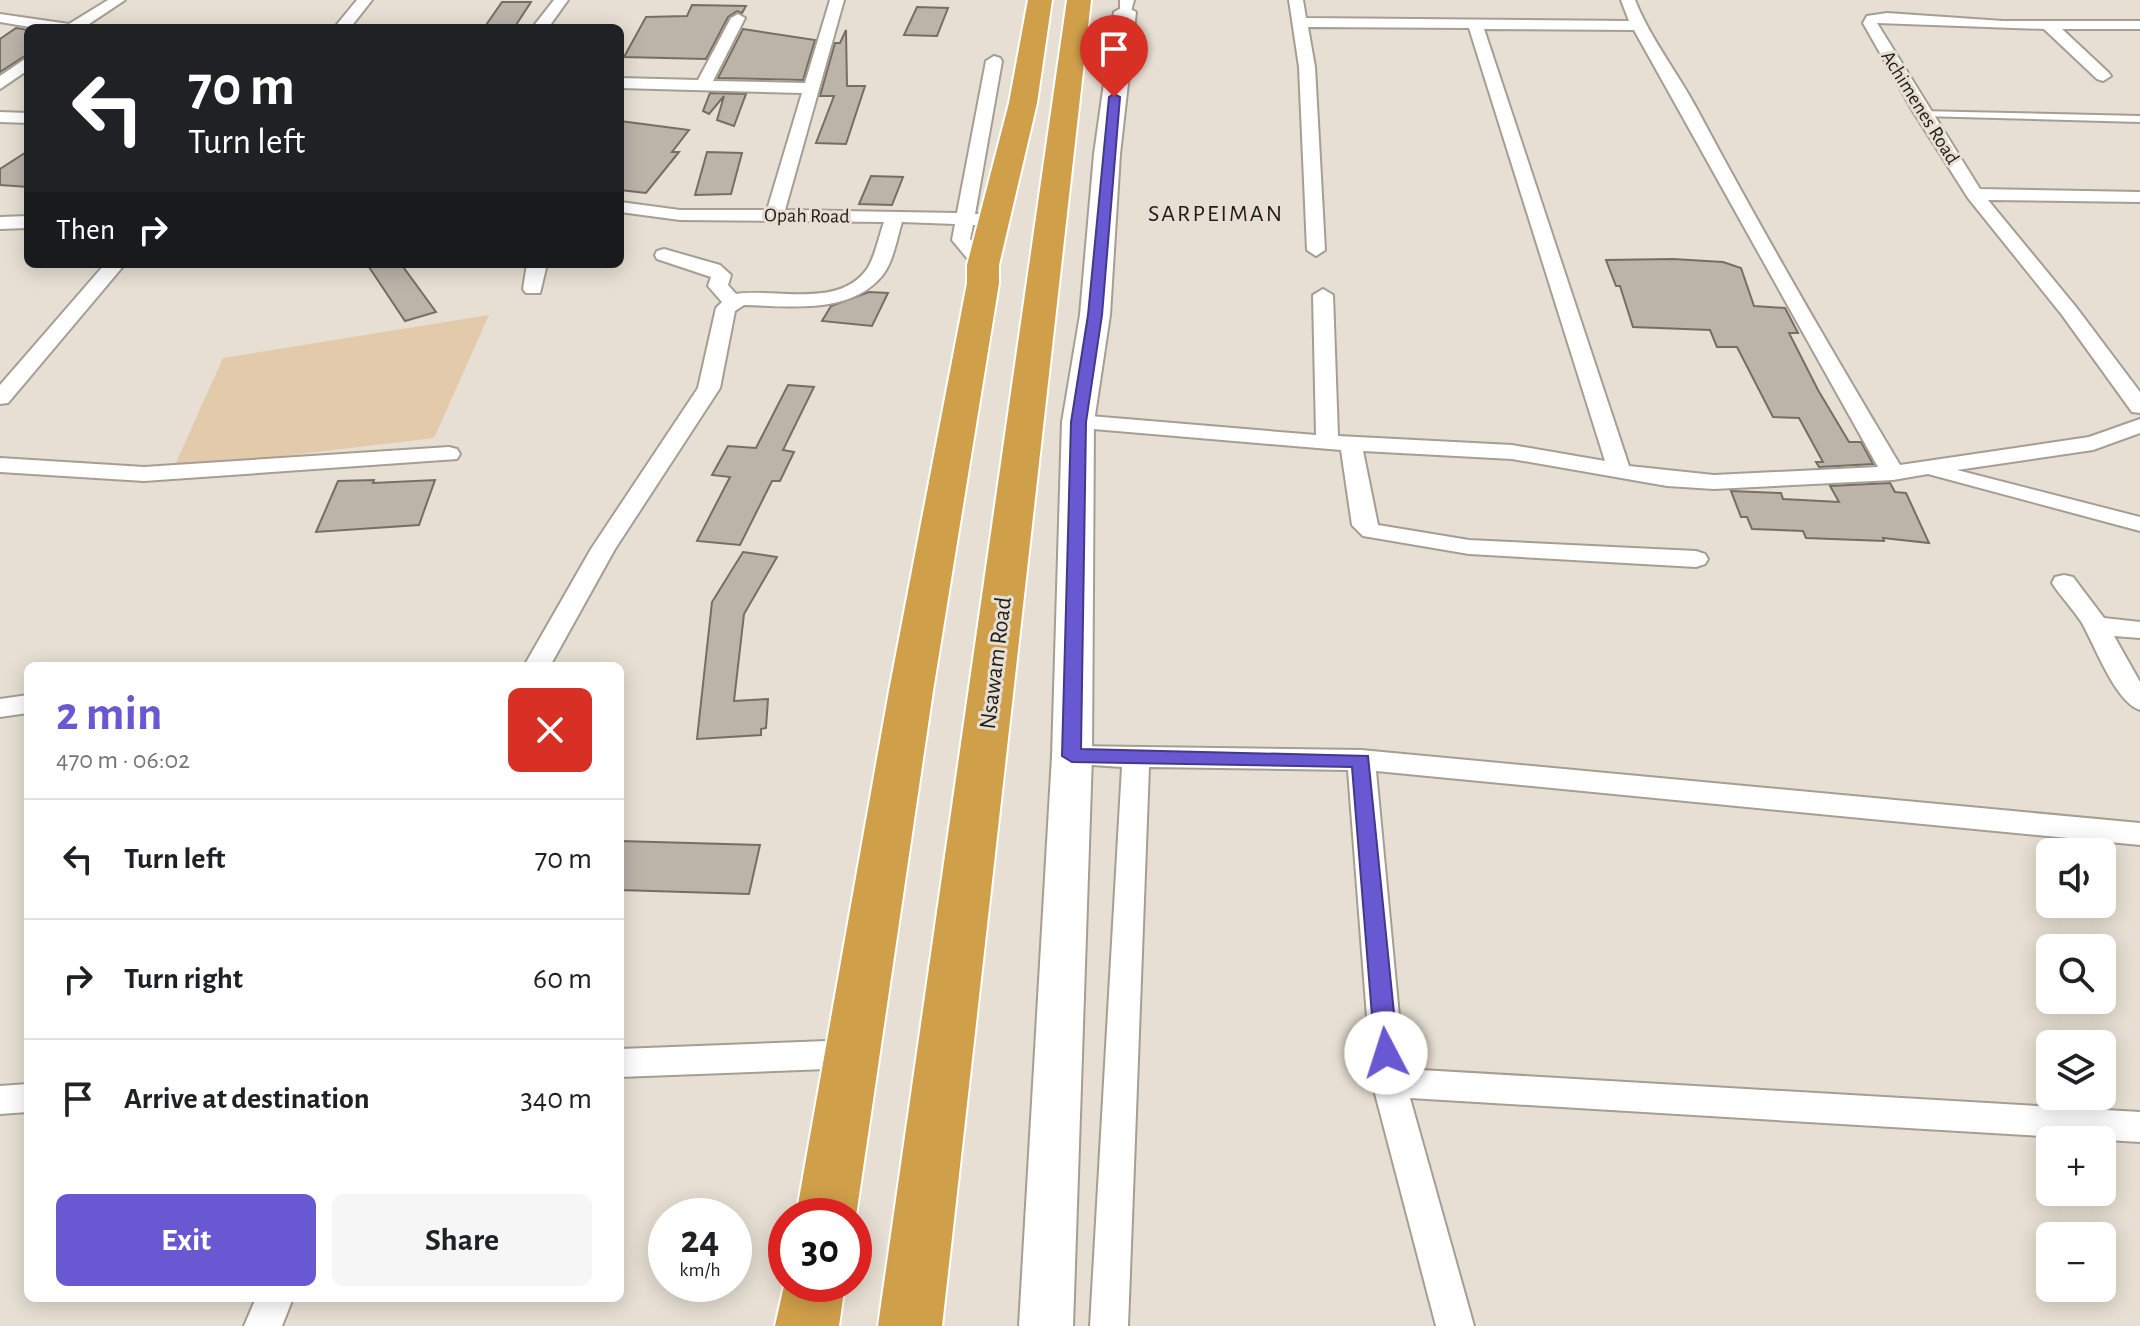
<!DOCTYPE html>
<html lang="en">
<head>
<meta charset="utf-8">
<style>
  body { margin:0; font-family:"Alegreya Sans",sans-serif; background:#f6f6f6; color:#202124; height:100vh; display:flex; flex-direction:column; font-size:30px; white-space:nowrap }
  * { box-sizing:border-box; margin:0 }
  p { font-size:26px; color:#757577 }
  .icon { flex:none; width:44px; height:44px; fill:none; stroke:currentColor; stroke-width:2; stroke-linecap:round; stroke-linejoin:round }
  .map { position:relative; flex:1; overflow:hidden }
  .side { position:absolute; left:24px; top:662px; width:600px; height:640px; display:flex; flex-direction:column; background:#fff; border-radius:12px; box-shadow:0 4px 20px #0003 }
  .side>* { flex:none }
  .banner { position:absolute; left:24px; top:24px; width:600px; height:244px; border-radius:12px; box-shadow:0 4px 20px #0003; background:#202124; color:#fff; overflow:hidden }
  .controls { position:absolute; left:2036px; top:838px; display:grid; gap:16px }
  .controls a { display:grid; place-items:center; width:80px; height:80px; border-radius:12px; background:#fff; box-shadow:0 4px 20px #0003; font-size:40px }
  .speed { position:absolute; left:648px; top:1198px; display:flex; gap:16px; font-size:40px; font-weight:700; text-align:center }
  .speed>* { display:grid; place-content:center; width:104px; height:104px; border-radius:50%; background:#fff; box-shadow:0 4px 20px #0003; line-height:1 }
  .speed small { font-size:20px; font-weight:400 }
  .speed .limit { border:12px solid #d22; background:#fff; color:#111 }
  .pin { position:absolute; display:grid; place-items:center; width:68px; height:68px; color:#fff; margin:-82px -34px; border-radius:50% 50% 50% 0; rotate:-45deg; box-shadow:0 0 8px #0007 }
  .pin .icon { rotate:45deg }
  .me { position:absolute; width:88px; margin:-44px; rotate:355deg; stroke-linejoin:round; filter:drop-shadow(0 0 6px #0008) }
  .turn { display:flex; align-items:center; gap:28px; height:168px; padding:0 32px; font-size:36px }
  .turn .icon { width:104px; height:104px; stroke-width:2.5 }
  .turn b { display:block; font-size:56px; line-height:68px }
  .then { display:flex; align-items:center; height:76px; padding:0 32px; background:#0003; gap:16px; font-size:30px }
  .round { display:grid; place-items:center; flex:none; width:84px; height:84px; border-radius:12px; background:#f6f6f6 }
  .headline { display:flex; align-items:center; justify-content:space-between; height:136px; padding:0 32px }
  h1 { font-size:48px; font-weight:700; line-height:60px; color:#6858d2 }
  .action { display:flex; gap:16px; margin-top:auto; padding:16px 32px }
  .action a { flex:1; height:92px; border-radius:12px; background:#6858d2; color:#fff; font-size:32px; font-weight:700; line-height:92px; text-align:center }
  .action a+a { background:#f6f6f6; color:#202124 }
  ul { padding:0; list-style:none }
  li { display:flex; align-items:center; gap:24px; height:120px; padding:0 32px; border-top:2px solid #e0e0e0 }
  li div { flex:1 }
  li b { display:block; font-size:30px }
  li em { font-style:normal }
  .map>svg:first-child { display:block }
</style>
</head>
<body>
<div class="map">
<svg width="2140" height="1326" viewBox="0 0 2140 1326">
  <rect width="100%" height="100%" fill="#e7dfd3"/>
  <path fill="#e2caaa" d="M489,315L434,438L173,469L223,358Z"/>
  <g fill="#bcb4a9" stroke="#766e64" stroke-width="2">
    <path d="M502,2H531L514,28H484Z"/>
    <path d="M692,5L746,6L742,13L737,11L728,17L706,59L624,57L646,17L687,16Z"/>
    <path d="M917,7L948,8L937,36L904,35Z"/>
    <path d="M16,28L28,30V54L0,72V39Z"/>
    <path d="M743,29L815,40L803,80L718,78Z"/>
    <path d="M846,30L847,86H865L846,144L816,143L834,96H820L835,43H840Z"/>
    <path d="M710,93L746,94L734,126L717,120L724,96L709,114L703,111Z"/>
    <path d="M620,121L689,130L672,152H679L646,193L620,190Z"/>
    <path d="M28,151V187L0,185V169Z"/>
    <path d="M707,152L742,153L731,194L695,195Z"/>
    <path d="M871,176L903,177L892,205L859,204Z"/>
    <path d="M1673,259L1723,262L1741,268L1754,306L1785,308L1798,333H1789L1818,390L1849,442H1861L1873,464L1819,467L1816,462H1823L1799,418L1773,417L1737,347H1717L1710,330L1633,327L1620,286H1616L1606,260Z"/>
    <path d="M367,264H401L436,312L405,321Z"/>
    <path d="M869,292L888,293L872,326L822,321L831,306Z"/>
    <path d="M788,385L814,387L783,450L794,452L780,481H772L740,545L697,541L730,477L712,475L728,446L756,448Z"/>
    <path d="M374,480L373,483L435,480L419,525L316,532L338,481Z"/>
    <path d="M1890,483L1895,492L1906,493L1929,543L1883,538L1884,541L1806,538L1803,531L1752,529L1747,517H1741L1731,491L1781,493L1783,499L1839,502L1830,486Z"/>
    <path d="M743,552L777,557L744,614L734,701L768,699L766,728L761,729V735L697,739L712,602Z"/>
    <path d="M620,841L760,845L749,894L620,890Z"/>
  </g>
  <g fill="none" stroke-linecap="round" stroke-linejoin="round">
    <g stroke="#a69d93" stroke-width="4">
      <path id="service" d="M1919,111L2140,116V122L1922,116L1919,115Z"/>
    </g>
    <g stroke="#a69d93" stroke-width="4">
      <g id="minor">
        <path d="M108,0H125L83,28H36L0,22V14L69,24Z"/>
        <path d="M357,0H372L350,28H334Z"/>
        <path d="M554,0H568L548,28H532Z"/>
        <path d="M830,0H844L785,210L957,213L986,61L994,56L1000,58L1002,61L975,214H995L1004,220L995,226L973,225L970,239L993,265L983,271L976,269L952,240L955,224L902,222C897,238 893,263 882,276C849,315 789,306 744,305L735,311L720,388L615,549L550,666H524L591,549L698,388L716,308L722,302L708,286L711,277L657,259L655,255L657,251L664,249L720,265L731,275L728,285L736,294C775,288 839,309 867,269C875,257 879,236 884,222L680,220L620,212V202L680,210H767L802,93L620,88V78L698,80L731,18L738,14L745,18L713,81L805,83Z"/>
        <path d="M1120,0H1134L1130,15H1120Z"/>
        <path d="M1289,0H1303L1306,18L1629,21L1621,0H1635C1651,40 1678,73 1698,111C1762,231 1830,348 1900,465L2089,437L2140,419V433L2093,450L1957,470L2140,517V531L1928,474L1893,480L1714,489L1667,486L1512,459L1363,451L1378,525L1469,540L1696,551L1705,554L1708,559L1705,564L1696,567L1469,554L1363,536L1352,525L1341,450L1070,427L1067,422L1070,417L1078,415L1316,435L1313,295L1323,289L1333,295L1338,436L1512,445L1605,461L1469,28L1308,27L1315,67L1325,250L1316,256L1307,250L1299,67ZM1484,29L1634,30L1878,467L1714,475L1629,466Z"/>
        <path d="M1887,13L2003,21H2140V29H2062L2109,73L2111,76L2103,81L2097,79L2044,29L1877,23L1980,189L2140,192V202L1988,200L2076,307L2140,392V413L2132,412L2062,315L1968,198L1914,113L1863,23L1867,16Z"/>
        <path d="M28,57V70L0,89V76Z"/>
        <path d="M0,112L28,113V123L0,122Z"/>
        <path d="M28,216V228L0,229V217Z"/>
        <path d="M105,264H125L8,403L0,404V385Z"/>
        <path d="M527,264H547L540,293H526L523,289Z"/>
        <path d="M449,447L457,449L460,454L457,459L144,481L0,472V458L144,467Z"/>
        <path d="M2064,575L2073,577L2104,618L2140,622V638L2114,636L2140,682V710C2116,703 2095,646 2082,623C2073,609 2061,597 2052,583L2055,577Z"/>
        <path d="M28,695V713L0,717V699Z"/>
        <path d="M1072,746L1361,750L2140,823V845L1376,771L1404,1069L2140,1112V1142L1410,1098L1474,1326H1436L1372,1082L1348,770L1149,767L1128,1326H1090L1122,767L1062,763L1058,756L1062,749Z"/>
        <path d="M853,1040L865,1044L869,1054L865,1064L853,1068L620,1077V1049Z"/>
        <path d="M28,1084V1112L0,1114V1086Z"/>
        <path d="M256,1298H293L282,1326H244Z"/>
      </g>
    </g>
    <g stroke="#a69d93" stroke-width="4">
      <path id="secondary" d="M1125,6L1136,12L1120,154L1110,315L1094,422L1092,756L1073,1326H1019L1052,756L1062,422L1080,315L1094,154L1114,12Z"/>
    </g>
    <g stroke="#fff" stroke-width="4">
      <g id="trunk">
        <path d="M1028,0H1052L1037,103L999,265V283L933,691L856,1216L854,1221V1216H796L889,691L967,283V265L1009,103Z"/>
        <path d="M1067,0H1091L942,1326H878Z"/>
        <path d="M786,1277V1284H845L839,1326H775Z"/>
      </g>
    </g>
    <use href="#service" fill="#fff" fill-rule="evenodd"/>
    <use href="#minor" fill="#fff" fill-rule="evenodd"/>
    <use href="#secondary" fill="#fff" fill-rule="evenodd"/>
    <use href="#trunk" fill="#d09f4a" fill-rule="evenodd"/>
  </g>
  <path fill="#6858d2" stroke="#443988" stroke-width="2" d="M1114,94L1120,97L1102,315L1086,422L1081,749L1368,756L1398,1053L1394,1060L1386,1062L1378,1060L1375,1053L1352,767L1072,762L1062,756L1071,422L1088,315L1109,97Z"/>
  <g text-anchor="middle" stroke-width="6" stroke-linejoin="round" paint-order="stroke">
    <g font-size="20" fill="#211e1a" stroke="#e7dfd3">
      <text transform="translate(1921 107) rotate(58)" y="7">Achimenes Road</text>
      <text transform="translate(807 215) rotate(1)" y="7">Opah Road</text>
    </g>
    <g font-size="24" letter-spacing="2" fill="#211e1a" stroke="#e7dfd3">
      <text x="1216" y="221">SARPEIMAN</text>
    </g>
    <g font-size="24" fill="#211e1a" stroke="#e7dfd3">
      <text transform="translate(995 663) rotate(-83)" y="8">Nsawam Road</text>
    </g>
  </g>
</svg>
<div class="controls">
<a><svg class="icon" aria-label="sound" viewBox="0 0 24 24"><path d="M4 9h4l5-4v14l-5-4H4zM17 9q2 3 0 6"/></svg></a>
<a><svg class="icon" aria-label="search" viewBox="0 0 24 24"><circle cx="10" cy="10" r="6"/><path d="M15 15l6 6"/></svg></a>
<a><svg class="icon" aria-label="layers" viewBox="0 0 24 24"><path d="M12 4l9 5-9 5-9-5zM3 14l9 5 9-5"/></svg></a>
<a>+</a>
<a>−</a>
</div>
<div class="speed"><div>24<small>km/h</small></div><div class="limit">30</div></div>
<div class="pin" style="left:1114px;top:97px;background:#d93025"><svg class="icon" aria-label="arrive" viewBox="0 0 24 24"><path d="M6 21V4h12l-3 4 3 4H6"/></svg></div>
<svg class="me" style="left:1386px;top:1053px" viewBox="-20 -20 40 40"><circle r="19" fill="#fff"/><path d="M0-13L10 11 0 6-10 11z" fill="#6858d2"/></svg>
<div class="banner">
<div class="turn"><svg class="icon" aria-label="left" viewBox="0 0 24 24"><path d="M17 20v-9H6M10 6l-5 5 5 5"/></svg><div><b>70 m</b>Turn left</div></div>
<div class="then">Then<svg class="icon" aria-label="right" viewBox="0 0 24 24"><path d="M7 20v-9h11M14 6l5 5-5 5"/></svg></div>
</div>
<section class="side">
<div class="headline"><div><h1>2 min</h1><p>470 m · 06:02</p></div><a class="round" style="background:#d93025;color:#fff"><svg class="icon" aria-label="close" viewBox="0 0 24 24"><path d="M6 6l12 12M18 6L6 18"/></svg></a></div>
<ul>
<li><svg class="icon" aria-label="left" viewBox="0 0 24 24"><path d="M17 20v-9H6M10 6l-5 5 5 5"/></svg><div><b>Turn left</b></div><em>70 m</em></li>
<li><svg class="icon" aria-label="right" viewBox="0 0 24 24"><path d="M7 20v-9h11M14 6l5 5-5 5"/></svg><div><b>Turn right</b></div><em>60 m</em></li>
<li><svg class="icon" aria-label="arrive" viewBox="0 0 24 24"><path d="M6 21V4h12l-3 4 3 4H6"/></svg><div><b>Arrive at destination</b></div><em>340 m</em></li>
</ul>
<div class="action"><a>Exit</a><a>Share</a></div>
</section>
</div>
</body>
</html>
